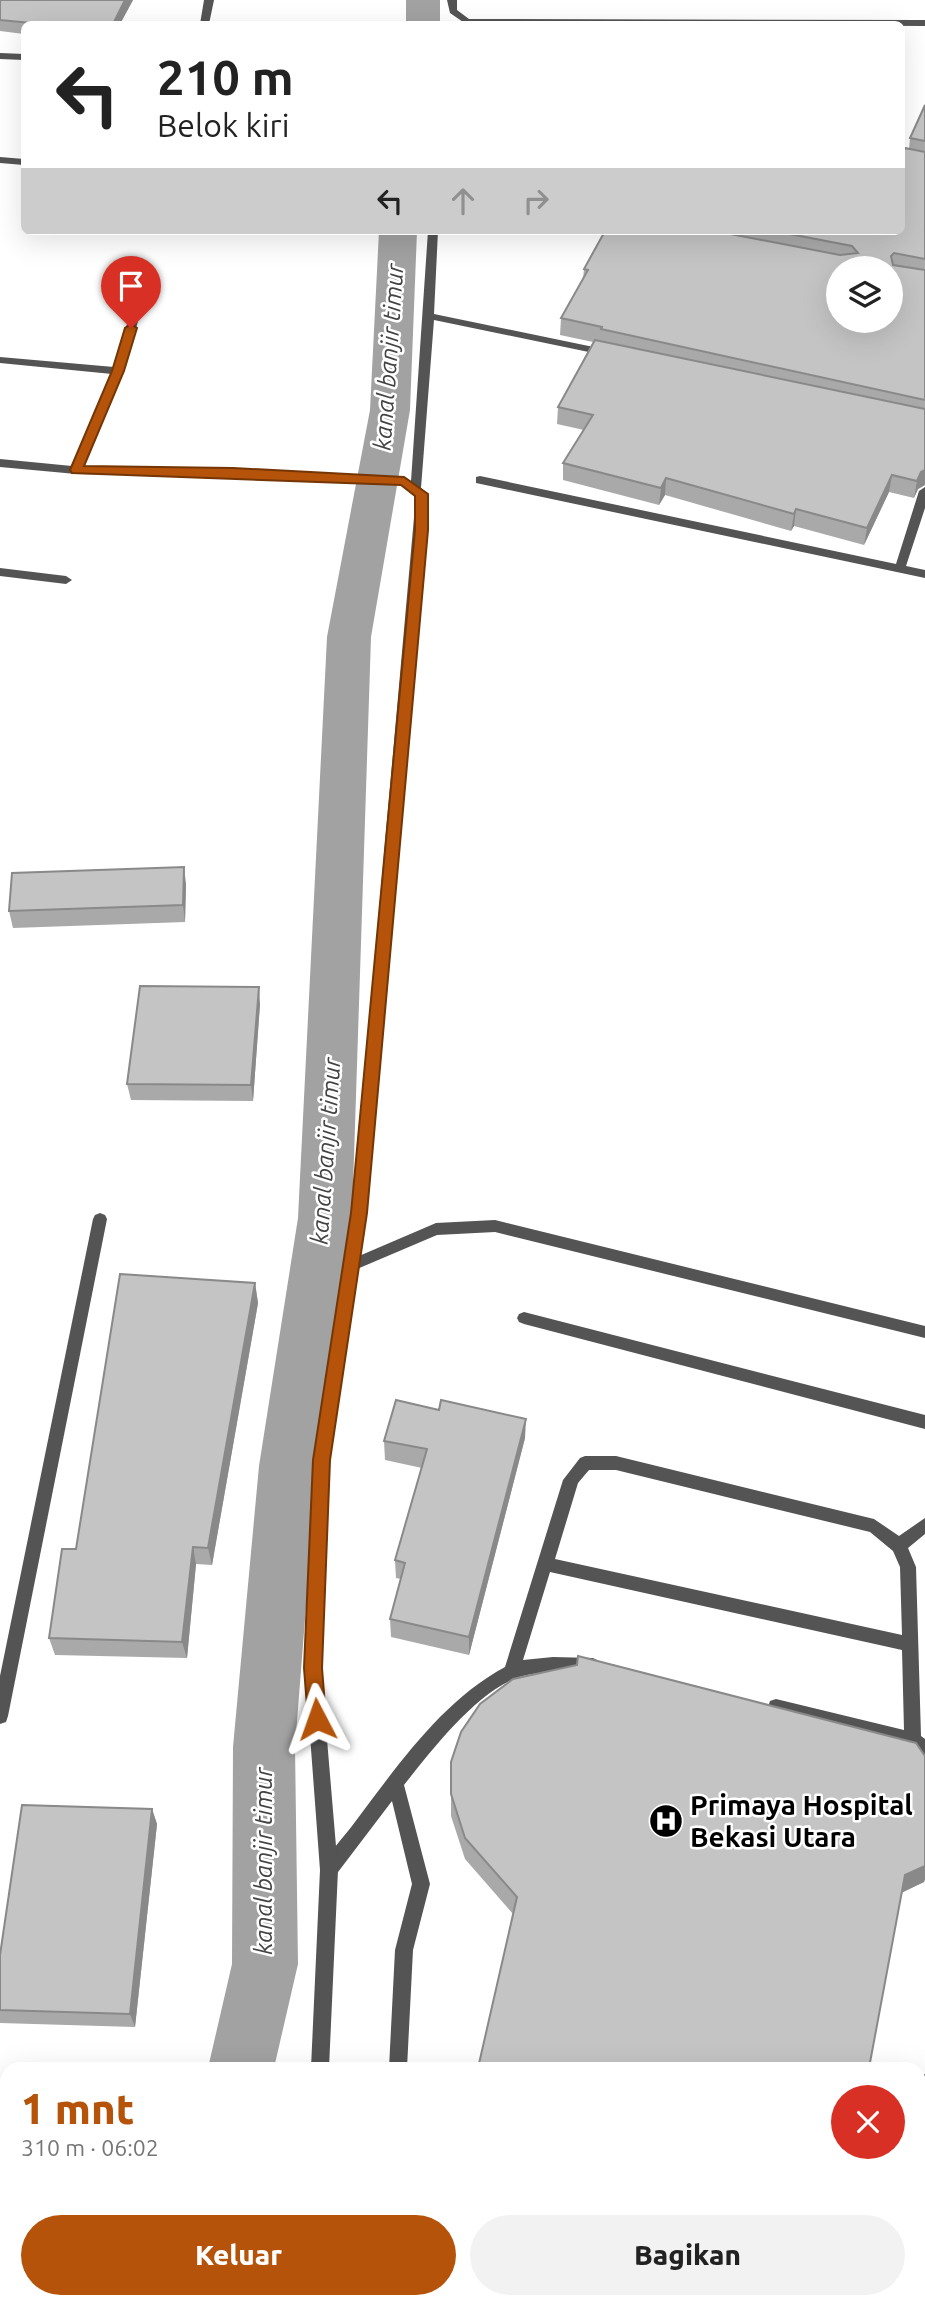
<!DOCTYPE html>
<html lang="id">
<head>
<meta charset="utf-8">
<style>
  body { margin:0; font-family:Ubuntu,sans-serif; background:#f2f2f2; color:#222; height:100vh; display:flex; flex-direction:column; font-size:26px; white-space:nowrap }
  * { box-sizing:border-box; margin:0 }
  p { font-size:23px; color:#767676 }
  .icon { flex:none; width:38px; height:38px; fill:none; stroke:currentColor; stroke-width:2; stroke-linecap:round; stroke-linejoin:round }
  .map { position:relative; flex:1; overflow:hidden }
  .panel { position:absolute; left:0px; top:2062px; width:926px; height:247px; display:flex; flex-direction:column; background:#fff; border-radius:21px 21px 0 0; box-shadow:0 7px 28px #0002 }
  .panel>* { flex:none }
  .hud { position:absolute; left:21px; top:21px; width:884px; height:214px; border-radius:10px; box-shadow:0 7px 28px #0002; background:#fff; color:#222; overflow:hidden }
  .buttons { position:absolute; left:826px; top:256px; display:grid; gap:14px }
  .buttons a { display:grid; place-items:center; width:77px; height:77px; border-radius:50%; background:#fff; box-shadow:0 7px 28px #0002; font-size:35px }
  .pin { position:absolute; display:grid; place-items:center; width:60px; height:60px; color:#fff; margin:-72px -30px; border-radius:50% 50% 50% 0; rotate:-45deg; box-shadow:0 0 7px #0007 }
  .pin .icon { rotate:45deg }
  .me { position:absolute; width:77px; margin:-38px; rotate:356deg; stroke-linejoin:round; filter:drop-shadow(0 0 5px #0008) }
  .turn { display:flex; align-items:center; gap:24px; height:147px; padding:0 21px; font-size:32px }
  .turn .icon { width:91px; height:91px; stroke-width:2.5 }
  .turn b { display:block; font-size:49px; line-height:60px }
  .lanes { display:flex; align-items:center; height:66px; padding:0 21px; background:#0003; justify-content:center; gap:35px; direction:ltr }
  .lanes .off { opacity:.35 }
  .round { display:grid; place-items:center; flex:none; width:74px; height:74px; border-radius:37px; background:#f2f2f2 }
  .head { display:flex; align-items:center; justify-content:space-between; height:119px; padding:0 21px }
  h1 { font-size:42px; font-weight:800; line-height:52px; color:#b45309 }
  .primary-button { display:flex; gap:14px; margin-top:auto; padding:14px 21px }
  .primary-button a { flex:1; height:80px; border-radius:42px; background:#b45309; color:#fff; font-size:28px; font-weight:800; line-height:80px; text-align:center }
  .primary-button a+a { background:#f2f2f2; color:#222 }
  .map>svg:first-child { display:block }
</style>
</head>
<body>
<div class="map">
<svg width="925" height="2307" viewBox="0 0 925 2307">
  <rect width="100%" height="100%" fill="#fff"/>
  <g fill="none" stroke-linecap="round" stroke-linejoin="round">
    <g fill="#a2a2a2" fill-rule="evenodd">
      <rect x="406" y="0" width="34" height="24"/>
      <path d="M379,231H417L410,410L371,637L352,1218L317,1466L295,1747L298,1964L274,2068H208L232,1964L233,1747L259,1466L298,1218L327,637L370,410Z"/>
      <path d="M152,2301H223L221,2307H151Z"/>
    </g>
    <g fill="#545454" fill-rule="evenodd">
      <path d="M100,1213L105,1215L107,1219L8,1716L6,1722L0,1724V1676L93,1219L95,1215Z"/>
      <path d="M495,1220L925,1326V1338L495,1232L437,1235L350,1272L345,1270L343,1266L345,1262L436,1223Z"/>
      <path d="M524,1312L925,1415V1429L524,1324L519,1322L517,1318L519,1314Z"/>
      <path d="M585,1456H616L874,1519L899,1536L925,1518V1534L908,1548L916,1567L921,1736L925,1739V1757L909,1747L776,1715L770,1713L768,1707L770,1701L776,1699L904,1730L902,1650L550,1572L523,1660L553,1657L593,1658L599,1661L601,1666L599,1671L593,1674C570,1673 545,1670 523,1676C480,1687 431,1751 404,1785L430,1884L413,1950L407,2068H389L395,1950L412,1884L392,1801L335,1876L329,1879L323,1876L320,1870C328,1853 344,1837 355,1822C398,1765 442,1701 505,1667L563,1480L580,1458ZM589,1470H616L870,1532L893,1551L900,1567L902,1635L555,1559L578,1483Z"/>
      <path d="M925,2074V2126L919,2128V2077Z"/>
      <rect x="350" y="2301" width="18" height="6"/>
      <path d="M878,2301H896L895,2307H877Z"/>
    </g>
    <g fill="#545454" fill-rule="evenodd">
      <path d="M204,0H214L209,24H200Z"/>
      <path d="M447,0H457V10L469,19L925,20V26L466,24L450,13Z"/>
      <path d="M0,53L24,54V60L0,59Z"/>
      <path d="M0,157L24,159V165L0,163Z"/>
      <path d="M428,231H438L434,314L608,350L613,353L608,356L434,320L421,488L427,494L428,505L366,1213L329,1460L321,1668L338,1870L329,2068H311L320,1870L305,1668L313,1460L352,1213L416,495L401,484L233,476L76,474L0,467V459L72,466L112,374L0,363V357L114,367L139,285L140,283H148L149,285L123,371L83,466L233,468L404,477L411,481Z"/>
      <path d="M480,476L896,564L919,491L925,487V508L906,566L925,570V578L476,483V477Z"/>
      <path d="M0,568L66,576L72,580L66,584L0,576Z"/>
      <path d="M276,2301H294L293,2307H275Z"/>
    </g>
  </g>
  <g fill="#a9a9a9">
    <path d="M0,0H133L120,24H24V34L0,31Z"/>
    <path d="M925,105V485L918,489L914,498L889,492L864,545L794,526L791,531L665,495L659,505L563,480V463L584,430L557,424L558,407L593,342L560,335L561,318L583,279L584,269L605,231H901L910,138Z"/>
    <path d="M186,884L185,922L13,928L9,911Z"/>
    <path d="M260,1004L253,1101L131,1100L127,1084Z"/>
    <path d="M255,1283L258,1303L212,1565L196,1564L187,1658L55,1655L49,1638L76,1549Z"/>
    <path d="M525,1438L469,1655L391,1637L390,1619L401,1579L396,1578L395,1560L422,1468L385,1460L384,1441Z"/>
    <path d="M451,1762L924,1882L902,1892L513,1914L465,1859L451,1816Z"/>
    <path d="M152,1809L157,1824L135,2027L0,2023V1955Z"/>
  </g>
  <g fill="#898989">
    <path d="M125,0H133L120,24H113Z"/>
    <path d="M925,470V485L918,489L914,498L917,481L921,472Z"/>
    <path d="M892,475L889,492L864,545L867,528Z"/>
    <path d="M666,478L665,495L659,505L661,488Z"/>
    <path d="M796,509L794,526L791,531L794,514Z"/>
    <path d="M184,867L186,884L185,922L183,905Z"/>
    <path d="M259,987L260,1004L253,1101L251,1085Z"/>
    <path d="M255,1283L258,1303L212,1565L208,1548Z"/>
    <path d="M526,1419L525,1438L469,1655V1637Z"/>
    <path d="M193,1547L196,1564L187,1658L182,1642Z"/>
    <path d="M152,1809L157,1824L135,2027L130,2014Z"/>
    <path d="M925,1866V1880L924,1882L895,1896L905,1875Z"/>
  </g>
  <g fill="#c4c4c4" stroke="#898989" stroke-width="2" fill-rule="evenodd">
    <path d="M0,0H125L113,24H42L0,20Z"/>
    <path d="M925,105V141L910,138Z"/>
    <path d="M905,148L925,152V259L894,253L891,256L893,265L925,270V400L601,329L602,327L561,318L588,270L584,269L605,231H715L840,255L858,253L852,246L774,231H901V157ZM838,268H891V320H838Z"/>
    <path d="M595,340L925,409V470L921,472L917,481L892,475L867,528L796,509L794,514L666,478L661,488L563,463L593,415L558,407Z"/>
    <path d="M184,867L183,905L9,911L12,873Z"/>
    <path d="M140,986L259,987L251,1085L127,1084Z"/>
    <path d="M120,1274L255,1283L208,1548L193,1547L182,1642L49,1638L62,1549H76Z"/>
    <path d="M396,1400L439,1410L441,1400L526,1419L469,1637L390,1619L405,1563L395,1560L427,1449L384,1441Z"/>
    <path d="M578,1656L916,1743L925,1756V1866L905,1875L869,2068H478L517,1897L465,1838L451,1794V1762L461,1732L480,1704L513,1679L577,1665Z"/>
    <path d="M22,1805L152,1809L130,2014L0,2010V1955Z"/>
    <path d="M0,2280L7,2282V2301H69L88,2307H0Z"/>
    <path d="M385,2301H826L825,2307H383Z"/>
  </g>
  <path fill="#b45309" stroke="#753606" stroke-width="2" d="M131,324L137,328L124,371L84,466L233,468L404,477L428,494V530L367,1213L330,1460L322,1668L326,1719L324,1725L317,1728L311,1725L308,1719L304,1668L313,1460L351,1213L415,530V496L401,485L72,473L70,470L112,371L125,328Z"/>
  <defs>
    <g id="hospital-disc" transform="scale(1.75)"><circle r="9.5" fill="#000" stroke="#fff"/><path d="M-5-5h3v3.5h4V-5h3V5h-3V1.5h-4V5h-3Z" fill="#fff"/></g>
  </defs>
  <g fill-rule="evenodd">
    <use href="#hospital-disc" x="666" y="1821"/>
  </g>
  <g text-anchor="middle" stroke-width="5" stroke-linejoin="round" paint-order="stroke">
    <g font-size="24" font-style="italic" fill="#434343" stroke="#fff">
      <text transform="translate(389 357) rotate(-86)" y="8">kanal banjir timur</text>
      <text transform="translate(326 1151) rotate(-86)" y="8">kanal banjir timur</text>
      <text transform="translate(264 1861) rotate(-90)" y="8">kanal banjir timur</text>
    </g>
    <g font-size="28" font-weight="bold" fill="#000" stroke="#fff" text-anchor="start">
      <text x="690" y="1815">Primaya Hospital<tspan x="690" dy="32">Bekasi Utara</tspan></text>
    </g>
  </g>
</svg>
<div class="buttons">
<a><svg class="icon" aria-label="layers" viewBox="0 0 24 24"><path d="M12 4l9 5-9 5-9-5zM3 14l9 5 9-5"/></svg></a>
</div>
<div class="pin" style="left:131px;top:328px;background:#d93025"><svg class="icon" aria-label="arrive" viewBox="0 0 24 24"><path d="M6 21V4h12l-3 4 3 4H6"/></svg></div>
<svg class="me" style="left:317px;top:1719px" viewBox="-20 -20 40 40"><path d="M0-17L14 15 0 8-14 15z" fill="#b45309" stroke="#fff" stroke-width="4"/></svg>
<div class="hud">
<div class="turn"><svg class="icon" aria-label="left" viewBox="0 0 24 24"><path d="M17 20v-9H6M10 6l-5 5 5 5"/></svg><div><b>210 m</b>Belok kiri</div></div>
<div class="lanes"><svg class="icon" aria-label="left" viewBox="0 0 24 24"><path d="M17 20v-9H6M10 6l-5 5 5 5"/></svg><svg class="icon off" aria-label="ahead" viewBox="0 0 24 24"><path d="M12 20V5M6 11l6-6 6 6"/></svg><svg class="icon off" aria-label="right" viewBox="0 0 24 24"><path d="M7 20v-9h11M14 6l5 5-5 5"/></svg></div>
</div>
<section class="panel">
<div class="head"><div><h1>1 mnt</h1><p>310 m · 06:02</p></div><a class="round" style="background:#d93025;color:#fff"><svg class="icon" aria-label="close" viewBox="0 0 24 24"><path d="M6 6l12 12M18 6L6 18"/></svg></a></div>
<div class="primary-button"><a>Keluar</a><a>Bagikan</a></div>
</section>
</div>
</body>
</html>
